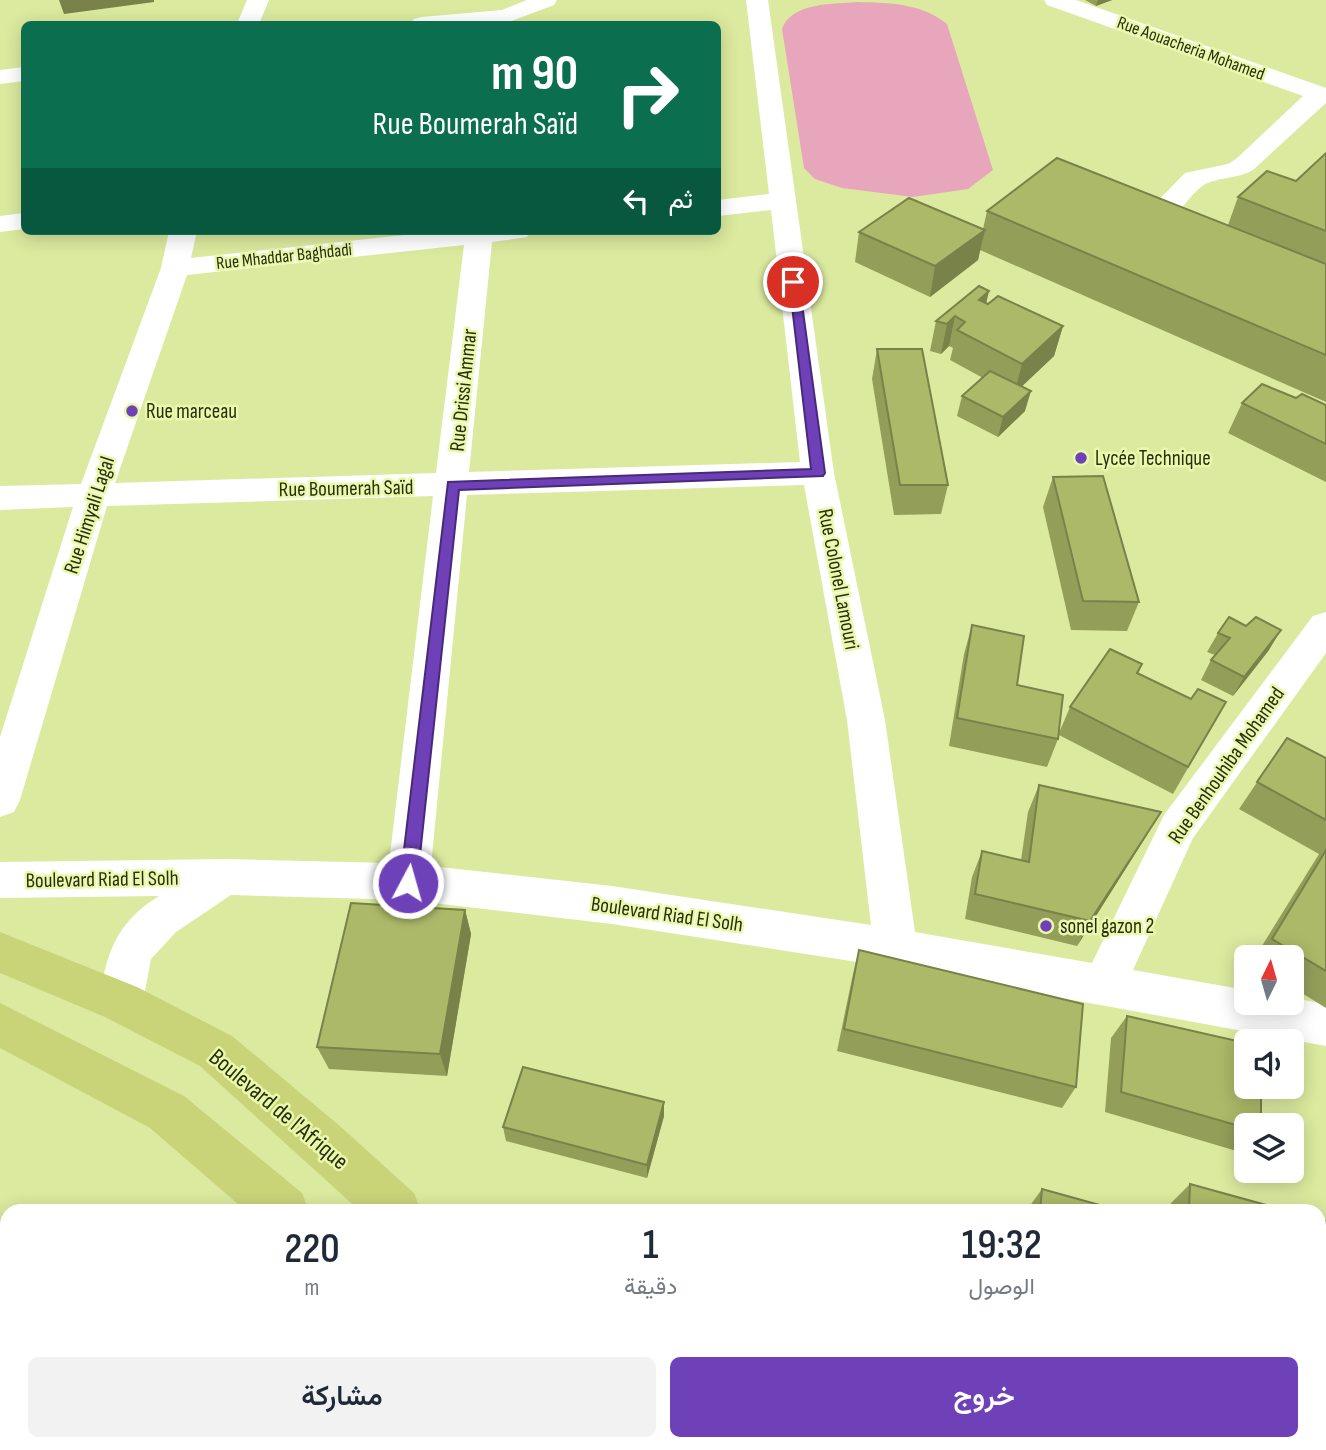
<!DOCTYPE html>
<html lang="ar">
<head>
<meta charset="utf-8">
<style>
  body { margin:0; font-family:"Sofia Sans Condensed",Vazirmatn,sans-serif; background:#f2f2f3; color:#1f2937; direction:rtl; height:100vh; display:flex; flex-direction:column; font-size:26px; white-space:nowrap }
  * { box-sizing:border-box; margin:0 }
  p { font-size:23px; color:#747a83 }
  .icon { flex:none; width:38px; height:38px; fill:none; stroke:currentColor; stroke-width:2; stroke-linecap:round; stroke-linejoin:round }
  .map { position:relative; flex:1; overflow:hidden; direction:ltr }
  .drawer { position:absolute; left:0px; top:1204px; width:1326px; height:247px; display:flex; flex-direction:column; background:#fff; border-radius:21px 21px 0 0; box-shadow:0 4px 18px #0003; direction:rtl }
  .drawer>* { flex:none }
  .hud { position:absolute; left:21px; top:21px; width:700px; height:214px; border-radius:10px; box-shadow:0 4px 18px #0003; direction:rtl; background:#0b6e4f; color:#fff; overflow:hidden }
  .needle { width:46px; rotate:5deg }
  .fabs { position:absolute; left:1234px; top:945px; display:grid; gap:14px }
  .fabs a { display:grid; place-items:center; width:70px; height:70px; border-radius:10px; background:#fff; box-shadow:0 4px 18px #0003; font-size:35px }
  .pin { position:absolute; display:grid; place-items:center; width:60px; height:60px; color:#fff; margin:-30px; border:4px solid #fff; border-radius:50%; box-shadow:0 2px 7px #0007 }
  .me { position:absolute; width:77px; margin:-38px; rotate:6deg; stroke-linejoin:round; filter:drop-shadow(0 0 5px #0008) }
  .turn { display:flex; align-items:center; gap:24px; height:147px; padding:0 28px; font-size:32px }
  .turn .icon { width:91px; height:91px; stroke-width:2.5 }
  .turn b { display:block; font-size:49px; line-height:60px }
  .then { display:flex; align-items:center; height:66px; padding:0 28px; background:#0003; gap:14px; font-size:26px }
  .eta { display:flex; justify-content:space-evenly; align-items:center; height:119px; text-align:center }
  .eta b { font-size:42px; font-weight:600; line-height:49px }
  .button { display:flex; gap:14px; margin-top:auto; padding:14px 28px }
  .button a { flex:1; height:80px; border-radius:10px; background:#6f41b9; color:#fff; font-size:28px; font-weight:600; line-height:80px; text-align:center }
  .button a+a { background:#f2f2f3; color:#1f2937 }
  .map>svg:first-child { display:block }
</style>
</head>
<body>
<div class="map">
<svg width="1326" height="1450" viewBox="0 0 1326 1450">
  <rect width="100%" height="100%" fill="#dcea9f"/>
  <path fill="#e7a6bc" d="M858,2C890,3 921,3 947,24L993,170L968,189L913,197L842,188L815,179L804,168L782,29C791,2 835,4 858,2Z"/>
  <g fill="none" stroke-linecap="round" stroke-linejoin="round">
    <g fill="#fff" fill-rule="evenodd">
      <path d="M247,0H269L259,24H237Z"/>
      <path d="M527,0H557L554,5L506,23L411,24L414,19L422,17L502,10Z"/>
      <path d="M746,0H768L834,473L885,720L915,932L1092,963L1164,815L1313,616L1326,612V653L1193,838L1133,970L1246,990V1003H1292V998L1326,1004V1046L896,968L612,924L408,900L231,895L176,932L151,959L143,1002L137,1017L121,1023L105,1017C97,999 100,993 104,974C112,938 127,916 159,896L0,898V862L227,859L389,863L433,496L107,506L20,800L14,812L0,817V737L73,507L0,510V486L81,484L161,268L169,231H197L191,258L441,231H531L527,237L492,242L469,472L800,462L771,210L718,216V200L769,194ZM464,245L436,473L115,483L187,275ZM804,485L847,720L871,925L612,886L431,866L467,495Z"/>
      <path d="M1044,0H1076L1326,88V103L1254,169C1239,180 1215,176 1201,187C1182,202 1171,233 1144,227L1141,221L1144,215L1185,173L1228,164L1236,159L1303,96L1047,5Z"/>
      <path d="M24,67V81L0,84V70Z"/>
      <path d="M24,213V229L0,232V216Z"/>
    </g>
    <g fill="#c9d479" fill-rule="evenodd">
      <path d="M0,932L137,987L232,1036L341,1127L414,1193L421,1211H360L200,1066L105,1017L0,973Z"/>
      <path d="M0,1003L184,1096L302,1193L309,1211H246L150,1128L0,1048Z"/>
      <path d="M461,1444H517L520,1450H463Z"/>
      <path d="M565,1444H622L625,1450H567Z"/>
    </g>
  </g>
  <g fill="#939f59">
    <path d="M1085,0H1112L1096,6Z"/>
    <path d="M1326,153V402L980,250L978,260L930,297L855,262L859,232L983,229L987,211L1228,225L1238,197L1296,181Z"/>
    <path d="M986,303L1063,326L1054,356L1022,386L1025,411L998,437L957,416L962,396L983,378L950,360L953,348L949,346L941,354L930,351L936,321Z"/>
    <path d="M877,349L948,485L941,514L894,515L872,379Z"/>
    <path d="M1242,403L1326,405V482L1228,433Z"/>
    <path d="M1053,477L1139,602L1127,631L1071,630L1043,507Z"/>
    <path d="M972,625L1017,685L1059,733L1070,707L1142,664L1138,674L1191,699L1226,702L1173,794L1059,735L1058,739L1047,767L949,746L964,654Z"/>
    <path d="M1218,633L1269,650L1233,696L1201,680L1211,660L1215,655L1207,652Z"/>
    <path d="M1287,738L1326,758V1008L1292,987V957H1255L1319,854L1239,809Z"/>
    <path d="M1039,785L1161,812L1145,838L1077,946L965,919L972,877L982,851L1021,860L1028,812Z"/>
    <path d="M465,910L471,934L447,1076L329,1069L317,1047Z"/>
    <path d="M859,950L1076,1087L1062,1108L837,1051L853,974Z"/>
    <path d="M1127,1016L1246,1125V1147L1240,1152L1105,1112L1111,1038Z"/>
    <path d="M664,1116L647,1178L506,1141L503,1127Z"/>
    <path d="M1190,1184L1288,1211H1170L1171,1203Z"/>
    <path d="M1042,1189L1121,1211H1028L1029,1207Z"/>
    <path d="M1320,1219L1326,1221V1336L1320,1334Z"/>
    <path d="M1161,1444H1320L1326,1450H1160Z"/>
  </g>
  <g fill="#788249">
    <path d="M59,0H154V2L64,14Z"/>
    <path d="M1098,0H1112L1096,6Z"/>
    <path d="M985,230L978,260L930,297L935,266Z"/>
    <path d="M989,291L982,322L979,300Z"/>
    <path d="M955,316L949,346L941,354L947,324Z"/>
    <path d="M1063,326L1054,356L1014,394L1022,364Z"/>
    <path d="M1031,391L1025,411L998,437L1003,417Z"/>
    <path d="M1281,630L1269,650L1233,696L1244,677Z"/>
    <path d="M1161,812L1145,838L1077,946L1090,921Z"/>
    <path d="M465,910L471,934L447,1076L440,1054Z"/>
    <path d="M664,1102V1116L647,1178V1165Z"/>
    <path d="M0,1371L7,1388V1444H29L32,1450H9L0,1427Z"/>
  </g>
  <g fill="#abb968" stroke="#788249" stroke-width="2">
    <path d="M1326,153V231L1238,197L1267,171L1296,181Z"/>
    <path d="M1057,158L1326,264V355L987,211Z"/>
    <path d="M909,198L985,230L935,266L859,232Z"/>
    <path d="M979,286L989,291L979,300L988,304L998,296L1063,326L1022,364L957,330L965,322L955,316L947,324L936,321Z"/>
    <path d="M877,349H922L948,485H900Z"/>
    <path d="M990,371L1031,391L1003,417L962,396Z"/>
    <path d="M1262,384L1296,398L1302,394L1326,405V444L1242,403Z"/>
    <path d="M1103,476L1139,602L1083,601L1053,477Z"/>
    <path d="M1229,617L1246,626L1256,617L1281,630L1244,677L1211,660L1230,638L1218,633Z"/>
    <path d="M972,625L1024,636L1017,685L1063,695L1058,739L957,718Z"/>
    <path d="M1110,649L1142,664L1137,673L1191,699L1198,689L1226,702L1188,767L1070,707Z"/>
    <path d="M1287,738L1326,758V820L1257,782Z"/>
    <path d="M1039,785L1161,812L1090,921L975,894L982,851L1029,862Z"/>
    <path d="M1326,850V971L1272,939Z"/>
    <path d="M351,903L465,910L440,1054L317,1047Z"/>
    <path d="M859,950L1083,1004L1076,1087L844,1029Z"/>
    <path d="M1127,1016L1246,1043V1087H1261V1125H1246V1128L1121,1092Z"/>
    <path d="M523,1067L664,1102L647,1165L503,1127Z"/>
    <path d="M1190,1184L1288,1211H1189Z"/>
    <path d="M1042,1189L1121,1211H1040Z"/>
    <path d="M1320,1219L1326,1221V1314L1320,1313Z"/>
    <path d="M1320,1393L1326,1395V1450H1181V1444H1320Z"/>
    <path d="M0,1427L9,1450H0Z"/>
  </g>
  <path fill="#6f41b9" stroke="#482a78" stroke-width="2" d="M789,280L799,282L825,473L823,476L459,490L417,883L415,888L408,890L402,888L400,883L448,482L811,469Z"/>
  <g fill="#6f41b9" stroke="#eaf8ac" stroke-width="2.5">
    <circle cx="132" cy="411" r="7"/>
    <circle cx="1081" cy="458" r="7"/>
    <circle cx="1046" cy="926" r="7"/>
  </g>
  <g text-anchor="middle" stroke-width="5" stroke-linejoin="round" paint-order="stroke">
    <g font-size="18" fill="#292e0f" stroke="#eaf8ac">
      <text transform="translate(1191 48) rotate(20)" y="6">Rue Aouacheria Mohamed</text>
      <text transform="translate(284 256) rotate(-6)" y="6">Rue Mhaddar Baghdadi</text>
    </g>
    <g font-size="21" fill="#292e0f" stroke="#eaf8ac">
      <text transform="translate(463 390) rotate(-84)" y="7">Rue Drissi Ammar</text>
      <text transform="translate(346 488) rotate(-1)" y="7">Rue Boumerah Saïd</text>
      <text transform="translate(89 515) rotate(-72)" y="7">Rue Himyali Lagal</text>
      <text transform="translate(839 579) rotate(79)" y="7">Rue Colonel Lamouri</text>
      <text transform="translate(1226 765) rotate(-55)" y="7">Rue Benhouhiba Mohamed</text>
      <text transform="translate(102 879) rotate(-1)" y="7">Boulevard Riad El Solh</text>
      <text transform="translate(667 914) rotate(8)" y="7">Boulevard Riad El Solh</text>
    </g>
    <g font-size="21" fill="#292e0f" stroke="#eaf8ac" text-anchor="start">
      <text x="146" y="418">Rue marceau</text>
      <text x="1095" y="465">Lycée Technique</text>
      <text x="1060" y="933">sonel gazon 2</text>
    </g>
    <g font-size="24" fill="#292e0f" stroke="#eaf8ac">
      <text transform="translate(279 1109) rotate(40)" y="8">Boulevard de l'Afrique</text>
    </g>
  </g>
</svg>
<div class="fabs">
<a><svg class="needle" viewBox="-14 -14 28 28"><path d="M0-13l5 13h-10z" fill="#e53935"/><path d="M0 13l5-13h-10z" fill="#747a83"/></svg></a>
<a><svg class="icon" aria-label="sound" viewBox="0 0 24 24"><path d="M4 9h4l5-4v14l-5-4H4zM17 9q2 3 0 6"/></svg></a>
<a><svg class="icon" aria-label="layers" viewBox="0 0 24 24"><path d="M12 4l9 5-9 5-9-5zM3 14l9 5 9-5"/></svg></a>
</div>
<div class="pin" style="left:793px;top:282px;background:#d93025"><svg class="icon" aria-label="arrive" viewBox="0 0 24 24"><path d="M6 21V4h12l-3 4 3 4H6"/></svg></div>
<svg class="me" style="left:408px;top:883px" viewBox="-20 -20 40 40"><circle r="17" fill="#6f41b9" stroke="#fff" stroke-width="3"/><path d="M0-11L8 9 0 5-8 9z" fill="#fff"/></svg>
<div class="hud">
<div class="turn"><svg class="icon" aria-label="right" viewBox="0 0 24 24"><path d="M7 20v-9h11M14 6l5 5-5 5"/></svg><div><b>90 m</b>Rue Boumerah Saïd</div></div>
<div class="then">ثم<svg class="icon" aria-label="left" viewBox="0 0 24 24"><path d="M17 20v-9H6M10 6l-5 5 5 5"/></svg></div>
</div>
<section class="drawer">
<div class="eta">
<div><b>19:32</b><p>الوصول</p></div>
<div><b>1</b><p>دقيقة</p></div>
<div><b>220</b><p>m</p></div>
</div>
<div class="button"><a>خروج</a><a>مشاركة</a></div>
</section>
</div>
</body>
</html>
